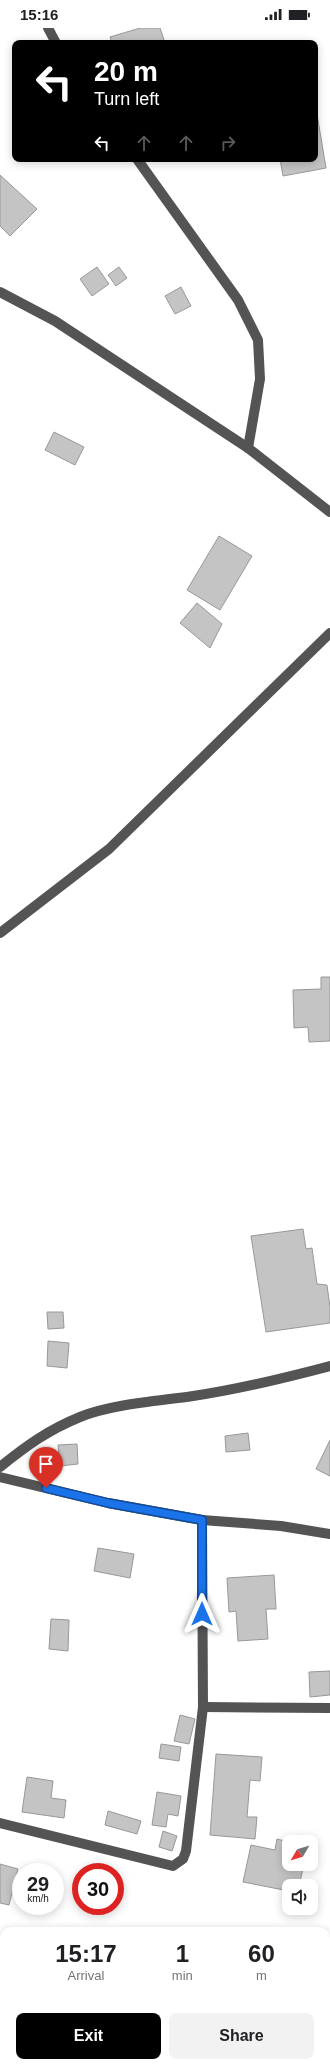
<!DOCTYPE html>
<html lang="en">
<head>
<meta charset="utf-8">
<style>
  body { margin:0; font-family:Arial,sans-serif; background:#f2f2f2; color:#202124; height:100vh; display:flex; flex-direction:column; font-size:15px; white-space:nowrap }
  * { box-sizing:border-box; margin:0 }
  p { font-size:13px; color:#757577 }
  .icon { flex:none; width:22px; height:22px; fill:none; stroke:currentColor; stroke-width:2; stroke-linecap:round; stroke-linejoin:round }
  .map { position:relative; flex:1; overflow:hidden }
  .sheet { position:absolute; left:0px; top:1899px; width:330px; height:140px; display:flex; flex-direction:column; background:#fff; border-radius:12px 12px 0 0; box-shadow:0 2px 10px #0003 }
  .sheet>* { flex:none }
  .banner { position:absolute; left:12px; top:12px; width:306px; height:122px; border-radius:8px; box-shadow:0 2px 10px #0003; background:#000; color:#fff; overflow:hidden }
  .needle { width:26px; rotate:232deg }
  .controls { position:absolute; left:282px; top:1807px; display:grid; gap:8px }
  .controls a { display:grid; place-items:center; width:36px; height:36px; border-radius:8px; background:#fff; box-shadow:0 2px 10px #0003; font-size:20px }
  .speed { position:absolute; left:12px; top:1835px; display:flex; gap:8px; font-size:20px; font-weight:700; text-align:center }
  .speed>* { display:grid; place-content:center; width:52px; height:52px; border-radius:50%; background:#fff; box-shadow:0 2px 10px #0003; line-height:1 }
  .speed small { font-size:10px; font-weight:400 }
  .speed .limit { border:6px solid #d22; background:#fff; color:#111 }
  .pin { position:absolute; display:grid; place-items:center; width:34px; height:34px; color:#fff; margin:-41px -17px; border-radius:50% 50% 50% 0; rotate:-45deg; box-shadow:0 0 4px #0007 }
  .pin .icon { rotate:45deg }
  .me { position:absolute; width:44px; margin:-22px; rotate:0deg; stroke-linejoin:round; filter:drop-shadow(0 0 3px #0008) }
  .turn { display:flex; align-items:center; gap:14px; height:84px; padding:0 16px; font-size:18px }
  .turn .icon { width:52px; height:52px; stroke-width:2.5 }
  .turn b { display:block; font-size:28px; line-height:34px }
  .lanes { display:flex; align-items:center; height:38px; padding:0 16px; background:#0003; justify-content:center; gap:20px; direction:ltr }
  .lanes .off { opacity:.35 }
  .eta { display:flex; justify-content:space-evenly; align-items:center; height:68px; text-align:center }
  .eta b { font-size:24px; font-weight:800; line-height:28px }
  .primary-button { display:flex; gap:8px; margin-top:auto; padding:8px 16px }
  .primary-button a { flex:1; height:46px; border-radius:8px; background:#000; color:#fff; font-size:16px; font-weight:800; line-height:46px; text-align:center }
  .primary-button a+a { background:#f2f2f2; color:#202124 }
  .status { display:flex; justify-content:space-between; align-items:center; height:28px; padding:0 20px; background:#fff; direction:ltr }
  .status svg { height:11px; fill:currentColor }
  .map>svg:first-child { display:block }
</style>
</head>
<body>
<div class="status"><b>15:16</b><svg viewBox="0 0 49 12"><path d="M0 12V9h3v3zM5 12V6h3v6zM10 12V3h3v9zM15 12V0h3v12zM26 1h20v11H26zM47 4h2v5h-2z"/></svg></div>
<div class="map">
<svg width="330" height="2039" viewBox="0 0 330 2039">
  <rect width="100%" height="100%" fill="#fff"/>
  <g fill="#c4c4c4" stroke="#989898">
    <path d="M140,0H160L165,15H112L110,9Z"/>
    <path d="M315,86H317L326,140L283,148L280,131H315Z"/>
    <path d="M0,147L37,181L10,208L0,198Z"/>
    <path d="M97,239L109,256L92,268L80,251Z"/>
    <path d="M119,239L127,250L116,258L108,247Z"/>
    <path d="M181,259L191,278L175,286L165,268Z"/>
    <path d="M54,404L84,419L75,437L45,422Z"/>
    <path d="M219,508L252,528L220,582L187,562Z"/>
    <path d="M197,575L222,596L210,620L180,595Z"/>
    <path d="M321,949H330V1013L309,1014L308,999L294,1000L293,962L321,961Z"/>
    <path d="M303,1201L306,1221L312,1220L317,1256L327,1257L330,1279V1295L266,1304L251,1208Z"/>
    <path d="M47,1284H63L64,1300L48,1301Z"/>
    <path d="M48,1313L69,1315L67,1340L47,1338Z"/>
    <path d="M248,1405L250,1422L226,1424L225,1408Z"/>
    <path d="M330,1412V1448L316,1441Z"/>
    <path d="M77,1416L78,1436L60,1438L58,1417Z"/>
    <path d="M98,1520L134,1526L130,1550L94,1543Z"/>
    <path d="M274,1547L276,1581H266L268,1611L238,1613L236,1583L229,1584L227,1550Z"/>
    <path d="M51,1591L69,1592L68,1623L49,1621Z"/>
    <path d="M330,1643V1667L310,1669L309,1644Z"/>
    <path d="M180,1687L195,1691L189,1716L174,1713Z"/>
    <path d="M161,1716L181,1719L179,1733L159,1730Z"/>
    <path d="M216,1726L262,1729L260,1753L250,1752L247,1789H257L255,1811L210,1807Z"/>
    <path d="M27,1749L53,1753L51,1770L66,1772L64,1790L22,1784Z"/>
    <path d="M157,1764L181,1768L178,1788L168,1786L166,1799L152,1797Z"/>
    <path d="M108,1783L141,1793L137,1806L105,1797Z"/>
    <path d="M163,1803L177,1808L172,1823L159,1819Z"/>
    <path d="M277,1811L289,1814V1836H304L299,1858H289V1863L243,1854L251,1817L275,1822Z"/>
    <path d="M0,1836L18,1841L9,1877L0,1875Z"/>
  </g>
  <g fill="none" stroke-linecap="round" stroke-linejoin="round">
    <g stroke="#dbdbdb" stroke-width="12">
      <g id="major">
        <path d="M0,2028L4,2029"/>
        <path d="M31,2035L49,2039"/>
      </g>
    </g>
    <g stroke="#545454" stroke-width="10">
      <path d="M48,0L56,15"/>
      <path d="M137,131L238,272L258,312L260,351L248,420"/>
      <path d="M0,264L55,293L248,420L330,484"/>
      <path d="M0,905L109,821L330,605"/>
      <path d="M0,1439C26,1418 48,1402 80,1389C112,1376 159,1373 193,1368C239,1361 285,1350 330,1338"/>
      <path d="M0,1449L108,1475L202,1492L281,1498L330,1506"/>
      <path d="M203,1679L330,1680"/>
      <path d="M0,1795L173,1838L183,1831L186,1823L203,1679L202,1492"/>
      <path d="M0,1970L4,1971"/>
      <path d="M310,2035L329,2039"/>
    </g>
    <use href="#major" stroke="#000" stroke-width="10"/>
  </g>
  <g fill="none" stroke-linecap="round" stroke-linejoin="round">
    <g stroke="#114b97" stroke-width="10">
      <path id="route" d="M46,1460L108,1475L202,1492V1586"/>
    </g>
    <use href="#route" stroke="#1a73e8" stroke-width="7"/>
  </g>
</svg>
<div class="controls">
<a><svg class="needle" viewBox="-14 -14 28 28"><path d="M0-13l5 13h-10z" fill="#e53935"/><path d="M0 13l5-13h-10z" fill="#757577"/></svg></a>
<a><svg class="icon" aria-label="sound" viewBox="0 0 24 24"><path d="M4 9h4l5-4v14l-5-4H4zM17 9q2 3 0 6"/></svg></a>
</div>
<div class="speed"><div>29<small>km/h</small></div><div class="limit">30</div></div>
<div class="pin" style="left:46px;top:1460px;background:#d93025"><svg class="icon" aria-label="arrive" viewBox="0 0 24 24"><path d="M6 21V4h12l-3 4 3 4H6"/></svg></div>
<svg class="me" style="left:202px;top:1586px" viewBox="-20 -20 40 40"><path d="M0-17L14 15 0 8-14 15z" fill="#1a73e8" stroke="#fff" stroke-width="4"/></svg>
<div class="banner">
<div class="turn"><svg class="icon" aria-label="left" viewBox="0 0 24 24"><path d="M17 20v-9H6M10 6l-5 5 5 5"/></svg><div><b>20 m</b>Turn left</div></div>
<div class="lanes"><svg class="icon" aria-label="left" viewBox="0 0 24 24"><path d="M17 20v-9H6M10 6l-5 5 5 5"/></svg><svg class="icon off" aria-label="ahead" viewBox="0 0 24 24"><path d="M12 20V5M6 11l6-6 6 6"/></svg><svg class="icon off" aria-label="ahead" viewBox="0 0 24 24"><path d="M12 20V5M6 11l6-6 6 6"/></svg><svg class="icon off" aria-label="right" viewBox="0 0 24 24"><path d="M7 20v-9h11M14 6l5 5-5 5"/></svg></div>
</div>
<section class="sheet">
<div class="eta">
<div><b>15:17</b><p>Arrival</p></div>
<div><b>1</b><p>min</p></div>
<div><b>60</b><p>m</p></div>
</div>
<div class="primary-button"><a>Exit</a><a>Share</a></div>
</section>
</div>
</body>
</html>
